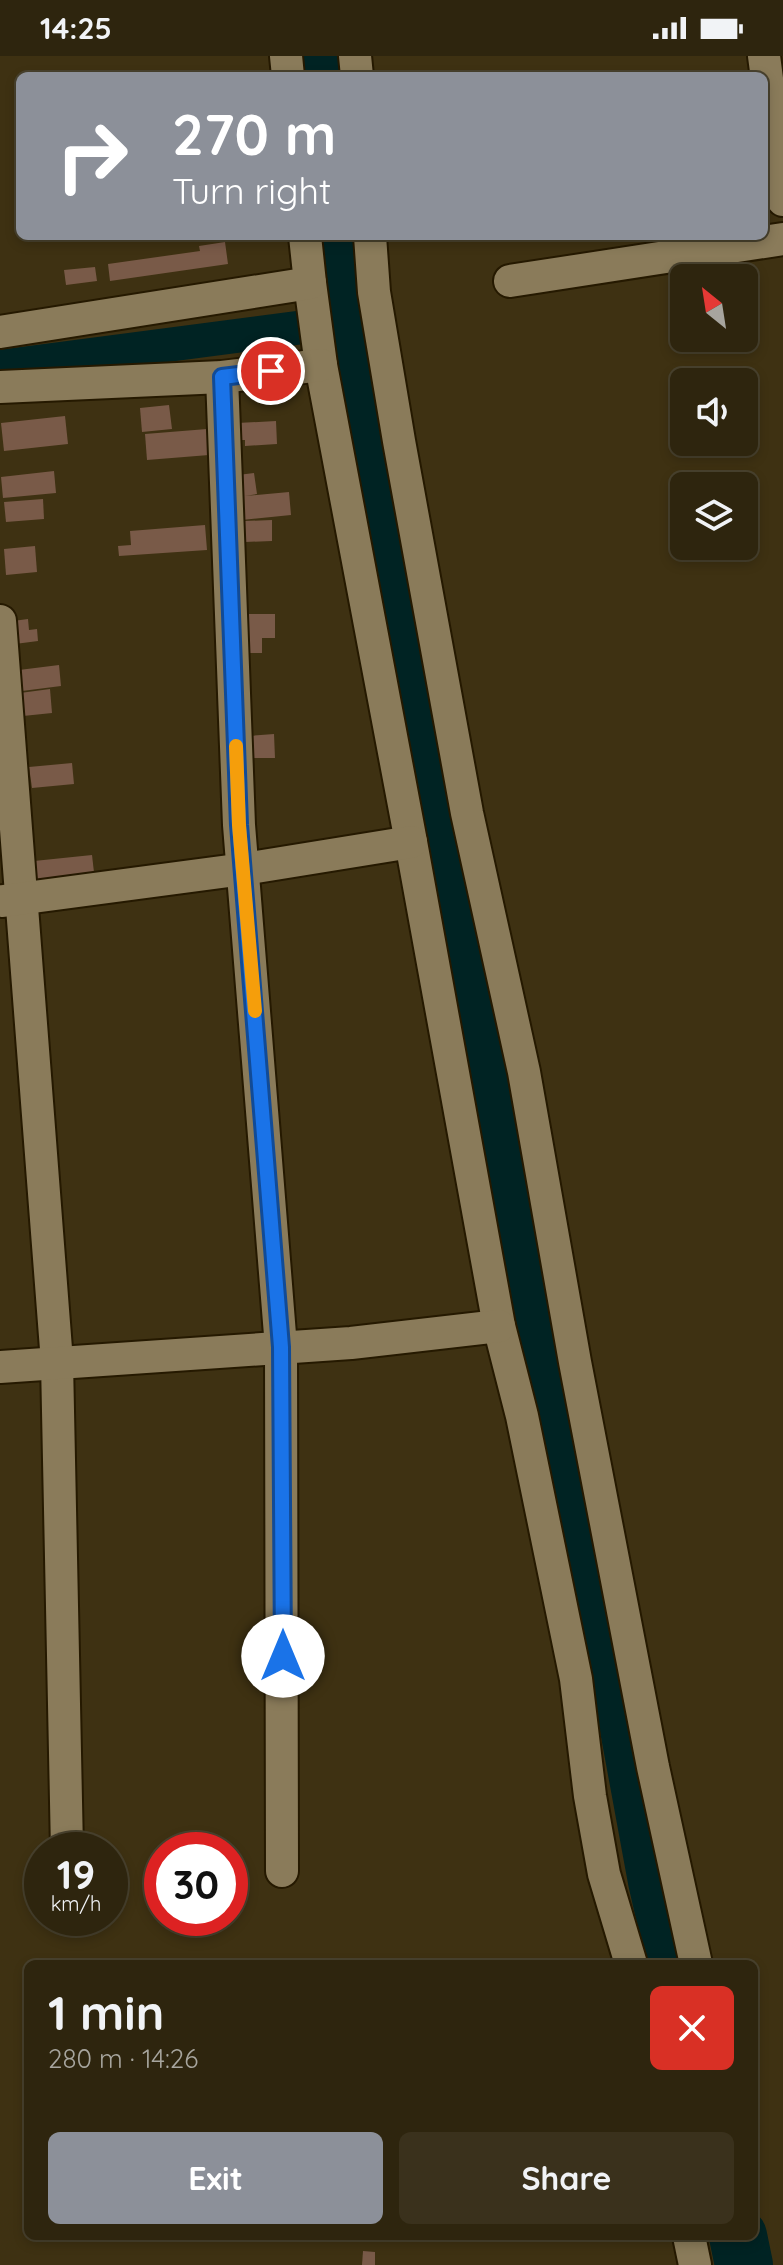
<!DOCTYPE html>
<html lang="en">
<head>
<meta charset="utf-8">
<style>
  body { margin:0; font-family:Quicksand,sans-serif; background:#3a311c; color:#f1f3f6; height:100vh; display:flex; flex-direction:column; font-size:30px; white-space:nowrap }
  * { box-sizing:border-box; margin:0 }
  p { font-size:26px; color:#a7a59e }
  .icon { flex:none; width:44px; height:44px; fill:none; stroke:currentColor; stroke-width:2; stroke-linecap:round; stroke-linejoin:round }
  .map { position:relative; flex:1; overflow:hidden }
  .side { position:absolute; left:24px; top:1904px; width:734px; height:280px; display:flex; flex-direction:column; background:#2e250e; border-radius:12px; box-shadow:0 4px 12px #0003,0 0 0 2px #49422e }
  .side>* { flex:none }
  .top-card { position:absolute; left:16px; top:16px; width:752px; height:168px; border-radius:12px; box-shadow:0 4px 12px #0003,0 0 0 2px #49422e; background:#8c9099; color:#fff; overflow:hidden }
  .needle { width:52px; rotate:330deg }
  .fabs { position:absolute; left:670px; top:208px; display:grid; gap:16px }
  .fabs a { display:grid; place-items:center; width:88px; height:88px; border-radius:12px; background:#2e250e; box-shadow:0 4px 12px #0003,0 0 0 2px #49422e; font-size:40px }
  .speed { position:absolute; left:24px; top:1776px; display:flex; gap:16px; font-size:40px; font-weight:700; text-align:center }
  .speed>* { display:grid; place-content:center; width:104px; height:104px; border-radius:50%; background:#2e250e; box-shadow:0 4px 12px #0003,0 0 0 2px #49422e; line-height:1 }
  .speed small { font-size:20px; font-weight:400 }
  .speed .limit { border:12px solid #d22; background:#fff; color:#111 }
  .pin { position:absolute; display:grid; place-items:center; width:68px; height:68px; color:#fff; margin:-34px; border:4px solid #fff; border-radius:50%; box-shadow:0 2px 8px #0007 }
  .me { position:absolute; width:88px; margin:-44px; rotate:0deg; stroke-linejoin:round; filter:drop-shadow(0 0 6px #0008) }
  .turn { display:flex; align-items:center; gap:28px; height:168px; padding:0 24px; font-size:36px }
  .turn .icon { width:104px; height:104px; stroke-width:2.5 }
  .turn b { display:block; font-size:56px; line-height:68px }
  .round { display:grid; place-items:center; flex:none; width:84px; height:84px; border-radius:12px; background:#3a311c }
  .head { display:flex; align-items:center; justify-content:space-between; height:136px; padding:0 24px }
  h1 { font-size:48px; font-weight:700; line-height:60px }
  .button { display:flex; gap:16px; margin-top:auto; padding:16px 24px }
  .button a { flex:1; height:92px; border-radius:12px; background:#8c9099; color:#fff; font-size:32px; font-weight:700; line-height:92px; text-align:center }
  .button a+a { background:#3a311c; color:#f1f3f6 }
  .status { display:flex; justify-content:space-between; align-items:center; height:56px; padding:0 40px; background:#2e250e; direction:ltr }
  .status svg { height:22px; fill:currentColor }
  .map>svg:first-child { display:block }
</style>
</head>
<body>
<div class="status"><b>14:25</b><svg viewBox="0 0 49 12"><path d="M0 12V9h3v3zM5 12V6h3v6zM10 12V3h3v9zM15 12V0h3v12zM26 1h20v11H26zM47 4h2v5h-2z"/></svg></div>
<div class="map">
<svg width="783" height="2209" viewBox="0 0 783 2209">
  <rect width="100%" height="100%" fill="#3e3112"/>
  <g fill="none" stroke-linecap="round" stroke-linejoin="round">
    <g stroke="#002323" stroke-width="34">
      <path d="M332,266L355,261"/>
      <path d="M0,311L304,271"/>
    </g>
    <g stroke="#002323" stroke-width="58">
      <path d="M331,0L333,20"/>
      <path d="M347,180L355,261L409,540L501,1039L549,1285L608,1559L657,1825L676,1908"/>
      <path d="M738,2180L744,2209"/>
    </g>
  </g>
  <g fill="#795a48">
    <path d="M225,186L228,208L110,225L108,208L200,195L199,190Z"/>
    <path d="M95,211L97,225L66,229L64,214Z"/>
    <path d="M169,349L172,373L142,376L140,352Z"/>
    <path d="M65,360L68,388L4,395L1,367Z"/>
    <path d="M276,365L277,388L245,390V384H238L237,367Z"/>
    <path d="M207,373L209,399L147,404L145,378Z"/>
    <path d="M54,415L56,437L3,442L1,421Z"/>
    <path d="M254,417L257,438L245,440L289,436L291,459L242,464L238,419Z"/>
    <path d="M43,443L44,463L6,466L4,446Z"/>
    <path d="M272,464V485L245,486L244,465Z"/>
    <path d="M205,469L207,494L119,500L118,490L131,489L130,475Z"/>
    <path d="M35,490L37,516L6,519L4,493Z"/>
    <path d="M243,558H275V582H262V597H244Z"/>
    <path d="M28,563L29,574L37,573L38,585L15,588L13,565Z"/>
    <path d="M59,609L61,630L22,635L19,614Z"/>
    <path d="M50,633L52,657L23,660L20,637Z"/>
    <path d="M274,678L275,702H250L249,680Z"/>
    <path d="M72,707L74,728L32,732L29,711Z"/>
    <path d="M92,799L95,825L37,831L34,805Z"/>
    <path d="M363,2195L375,2196V2209H362Z"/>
  </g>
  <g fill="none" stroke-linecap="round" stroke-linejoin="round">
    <g stroke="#251900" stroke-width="36">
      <g id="minor">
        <path d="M286,0L288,20"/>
        <path d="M355,0L357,20"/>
        <path d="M764,0L783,144"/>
        <path d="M370,180L374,236L399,385L467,757L524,1016L575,1306L653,1711L696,1908"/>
        <path d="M510,225L783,183"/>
        <path d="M310,227L321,309L411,786L499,1270L522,1360L576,1623L590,1740L604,1818L631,1908"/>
        <path d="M0,276L310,227L305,180"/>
        <path d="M222,321L239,769L281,1291L282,1815"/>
        <path d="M0,331L222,321L321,309"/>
        <path d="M0,565L57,1306L67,1794"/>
        <path d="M3,845L244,813L411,786"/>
        <path d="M0,1311L351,1287L499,1270"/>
        <path d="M689,2180L695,2209"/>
      </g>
    </g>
    <use href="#minor" stroke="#8a7b5a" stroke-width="32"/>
  </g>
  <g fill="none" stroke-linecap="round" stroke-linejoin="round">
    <g stroke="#114b97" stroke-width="20">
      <path id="route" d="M271,315L222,321L239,769L281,1291L283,1600"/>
    </g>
    <use href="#route" stroke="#1a73e8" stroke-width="14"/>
    <path stroke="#f59e0b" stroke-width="14" d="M236,690L239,769L255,955"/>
  </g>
</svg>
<div class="fabs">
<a><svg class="needle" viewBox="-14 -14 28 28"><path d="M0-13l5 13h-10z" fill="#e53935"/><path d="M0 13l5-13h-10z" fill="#a7a59e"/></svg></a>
<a><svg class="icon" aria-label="sound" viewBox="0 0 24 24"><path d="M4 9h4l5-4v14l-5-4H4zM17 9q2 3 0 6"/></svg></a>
<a><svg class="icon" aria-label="layers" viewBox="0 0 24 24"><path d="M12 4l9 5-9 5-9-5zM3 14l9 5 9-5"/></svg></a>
</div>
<div class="speed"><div>19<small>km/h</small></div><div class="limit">30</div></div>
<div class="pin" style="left:271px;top:315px;background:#d93025"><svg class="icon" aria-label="arrive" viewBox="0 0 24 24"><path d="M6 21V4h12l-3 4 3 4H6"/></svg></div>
<svg class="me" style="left:283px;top:1600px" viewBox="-20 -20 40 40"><circle r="19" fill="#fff"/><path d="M0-13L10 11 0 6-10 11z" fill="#1a73e8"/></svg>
<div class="top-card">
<div class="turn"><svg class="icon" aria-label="right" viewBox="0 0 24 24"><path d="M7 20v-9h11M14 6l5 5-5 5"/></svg><div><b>270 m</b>Turn right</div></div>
</div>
<section class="side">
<div class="head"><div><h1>1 min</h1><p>280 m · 14:26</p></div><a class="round" style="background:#d93025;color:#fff"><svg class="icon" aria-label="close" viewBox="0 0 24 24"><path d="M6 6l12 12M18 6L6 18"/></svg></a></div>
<div class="button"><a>Exit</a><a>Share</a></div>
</section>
</div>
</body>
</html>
